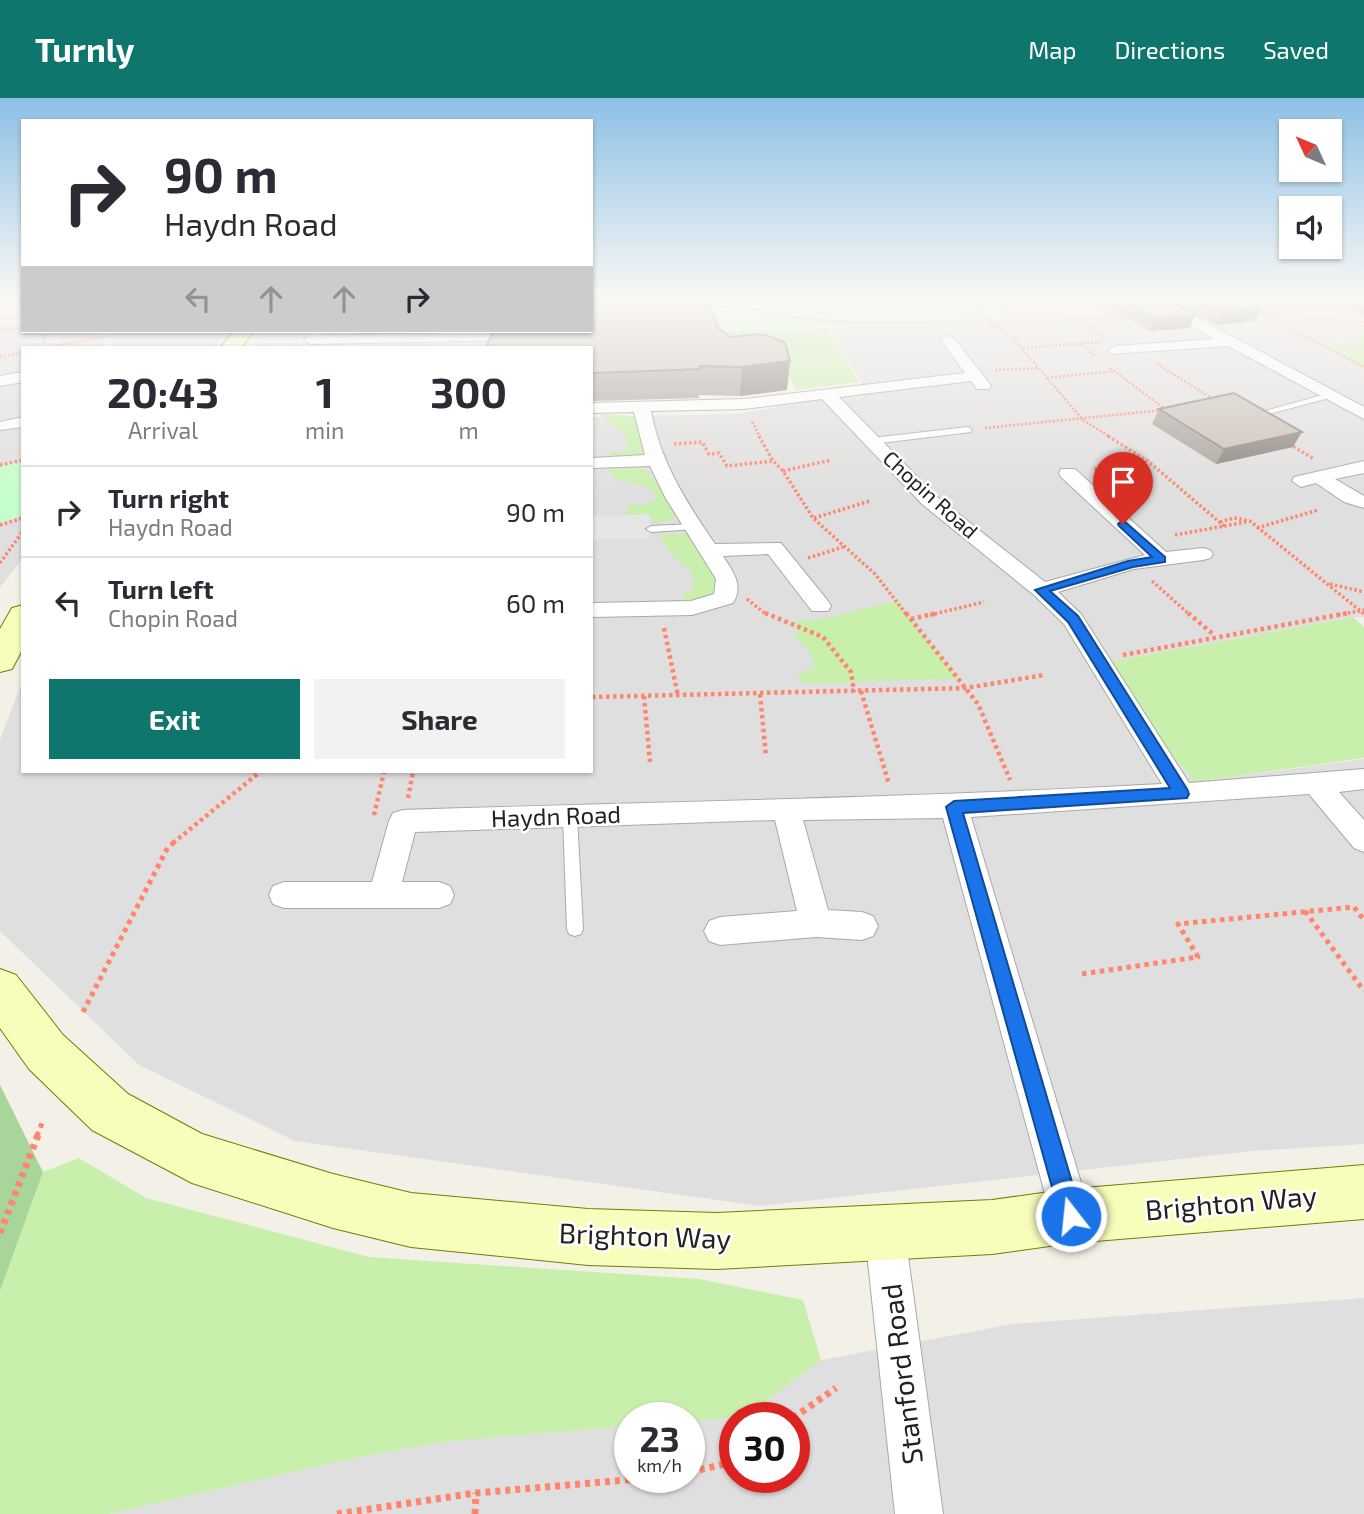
<!DOCTYPE html>
<html lang="en">
<head>
<meta charset="utf-8">
<style>
  body { margin:0; font-family:"Exo 2",sans-serif; background:#f2f2f3; color:#2b2b33; height:100vh; display:flex; flex-direction:column; font-size:26px; white-space:nowrap }
  * { box-sizing:border-box; margin:0 }
  p { font-size:23px; color:#7c7c81 }
  .icon { flex:none; width:38px; height:38px; fill:none; stroke:currentColor; stroke-width:2; stroke-linecap:round; stroke-linejoin:round }
  .map { position:relative; flex:1; overflow:hidden }
  .sheet { position:absolute; left:21px; top:248px; width:572px; height:427px; display:flex; flex-direction:column; background:#fff; border-radius:0px; box-shadow:0 2px 5px #0004 }
  .sheet>* { flex:none }
  .hud { position:absolute; left:21px; top:21px; width:572px; height:214px; border-radius:0px; box-shadow:0 2px 5px #0004; background:#fff; color:#2b2b33; overflow:hidden }
  .needle { width:46px; rotate:314deg }
  .fabs { position:absolute; left:1279px; top:21px; display:grid; gap:14px }
  .fabs a { display:grid; place-items:center; width:63px; height:63px; border-radius:0px; background:#fff; box-shadow:0 2px 5px #0004; font-size:35px }
  .speed { position:absolute; left:614px; top:1304px; display:flex; gap:14px; font-size:35px; font-weight:700; text-align:center }
  .speed>* { display:grid; place-content:center; width:91px; height:91px; border-radius:50%; background:#fff; box-shadow:0 2px 5px #0004; line-height:1 }
  .speed small { font-size:18px; font-weight:400 }
  .speed .limit { border:10px solid #d22; background:#fff; color:#111 }
  .pin { position:absolute; display:grid; place-items:center; width:60px; height:60px; color:#fff; margin:-72px -30px; border-radius:50% 50% 50% 0; rotate:-45deg; box-shadow:0 0 7px #0007 }
  .pin .icon { rotate:45deg }
  .me { position:absolute; width:77px; margin:-38px; rotate:344deg; stroke-linejoin:round; filter:drop-shadow(0 0 5px #0008) }
  .turn { display:flex; align-items:center; gap:24px; height:147px; padding:0 28px; font-size:32px }
  .turn .icon { width:91px; height:91px; stroke-width:2.5 }
  .turn b { display:block; font-size:49px; line-height:60px }
  .lanes { display:flex; align-items:center; height:66px; padding:0 28px; background:#0003; justify-content:center; gap:35px; direction:ltr }
  .lanes .off { opacity:.35 }
  .eta { display:flex; justify-content:space-evenly; align-items:center; height:119px; text-align:center }
  .eta b { font-size:42px; font-weight:700; line-height:49px }
  .cta { display:flex; gap:14px; margin-top:auto; padding:14px 28px }
  .cta a { flex:1; height:80px; border-radius:0px; background:#0f766e; color:#fff; font-size:28px; font-weight:700; line-height:80px; text-align:center }
  .cta a+a { background:#f2f2f3; color:#2b2b33 }
  ul { padding:0; list-style:none }
  li { display:flex; align-items:center; gap:21px; height:91px; padding:0 28px; border-top:2px solid #e1e1e2 }
  li div { flex:1 }
  li b { display:block; font-size:26px }
  li em { font-style:normal }
  header { display:flex; align-items:center; gap:42px; box-sizing:border-box; height:98px; padding:0 35px; background:#0f766e; color:#fff }
  header strong { font-size:33px }
  nav { display:flex; gap:38px; margin-inline-start:auto; font-size:24px }
  .map>svg:first-child { display:block }
</style>
</head>
<body>
<header>
<strong>Turnly</strong>
<nav><a>Map</a><a>Directions</a><a>Saved</a></nav>
</header>
<div class="map">
<svg width="1364" height="1416" viewBox="0 0 1364 1416">
  <rect width="100%" height="100%" fill="#f3f0e8"/>
  <g fill="#e0dfdf" fill-rule="evenodd">
    <path d="M985,201H1364V519H1353L1099,566L1195,684L1364,661V1046L1252,1053L760,1108L295,1043L139,967L0,833V642L23,581V674H592V319L737,316L867,293L828,230L1017,225Z"/>
    <path d="M23,228V233H83L104,239L105,250H23V364L0,368V229Z"/>
    <path d="M23,417V460L0,489V425Z"/>
    <path d="M1364,1200V1416H109L373,1356L452,1343L630,1328V1379H690V1323L745,1319L821,1262L1013,1226ZM735,1320H794V1379H735Z"/>
  </g>
  <g fill="#c9efac">
    <path d="M1364,227V269L1320,247L1357,245Z"/>
    <path d="M827,231L859,284L796,292L786,272L710,233Z"/>
    <path d="M600,316L638,319L653,363L610,362V354L627,353V339Z"/>
    <path d="M642,370C662,384 662,400 678,416L670,422L655,425L649,416L628,417L627,407H647L658,399L646,388L615,381L609,371Z"/>
    <path d="M687,436L714,472L718,494L696,503L685,505L684,495L694,491L692,474L675,459L658,437Z"/>
    <path d="M896,503L959,581C906,580 855,586 802,585L797,575L815,570L809,552L794,538L801,530L787,525L826,520Z"/>
    <path d="M1353,519L1364,529V660L1195,684L1098,566Z"/>
    <path d="M79,1060L146,1100L369,1159L699,1181L803,1202L821,1262L745,1319L690,1323V1320H630V1328L452,1343L373,1356L109,1416H0V1193L43,1074Z"/>
  </g>
  <path fill="#a8d59a" d="M0,987L43,1074L0,1193Z"/>
  <g fill="#c4fecc">
    <path d="M602,201H985L1018,225L708,232Z"/>
    <path d="M23,364V417L0,425V368Z"/>
  </g>
  <g fill="#e6e6e6">
    <path d="M265,233H302L294,246L496,243L493,250H253Z"/>
    <path d="M649,416L650,440L592,441V419Z"/>
  </g>
  <path fill="#dddce9" d="M116,233H233L215,250H114L109,238Z"/>
  <g fill="none" stroke-linecap="round" stroke-linejoin="round">
    <g stroke="#a9a9a9" stroke-width="2">
      <g id="lane">
        <path d="M1326,296H1329V300L1269,316L1265,313Z"/>
        <path d="M968,329L972,332L971,334L872,346L868,343L872,340Z"/>
        <path d="M692,426L696,427V431L651,434L646,431L651,428Z"/>
        <path d="M570,713L575,715L577,719L583,831L581,836L575,838L569,836L567,831L563,719L565,715Z"/>
      </g>
    </g>
    <g stroke="#a9a9a9" stroke-width="2">
      <g id="street">
        <path d="M1145,201H1162L1364,309V321L1228,248L1111,256L1108,253L1116,248L1214,241Z"/>
        <path d="M311,233H325L322,237L517,234L524,238L517,242L311,246L304,242Z"/>
        <path d="M948,238L953,239L989,285L991,288L989,291H977L971,283L839,299L936,398L1045,484L1145,457L1061,379L1059,375L1061,371H1075L1166,454L1203,450L1210,452L1213,456L1210,460L1203,462L1134,471L1058,494L1081,516L1189,685L1364,671V691L1339,694L1364,722V754L1354,750L1309,696L971,719L1091,1118L1085,1132L1071,1138L1057,1132L1051,1118L943,720L803,722L828,812L862,814L873,818L878,828L873,838L862,842L816,839L720,847L709,843L704,833L709,823L720,819L797,813L775,722L415,734L402,784H439L450,788L454,797L450,806L439,810H284L273,806L269,797L273,788L284,784H372L389,723L393,715L403,712C656,704 909,700 1162,686L1064,526L1034,497L922,406L822,301L744,311L651,313C660,363 686,404 715,446L781,445L828,503L831,508L828,513H812L768,456L723,458C733,474 744,487 733,505L692,517L592,519V505L691,503L714,496L716,481L665,399L650,368L592,370V360L645,357L634,314L592,315V305L744,301L965,275L941,242Z"/>
        <path d="M23,274V284L0,288V278Z"/>
        <path d="M23,319V329L0,332V324Z"/>
        <path d="M1364,363V375L1335,381L1364,398V410L1344,404L1316,385L1301,389L1292,383L1294,379Z"/>
        <path d="M885,1116L899,1122L905,1136L943,1416H895L865,1136L871,1122Z"/>
      </g>
    </g>
    <g stroke="#6c8200" stroke-width="2">
      <g id="secondary">
        <path d="M234,233H254L241,250H220Z"/>
        <path d="M23,507V550L12,571L0,574V531L12,510Z"/>
        <path d="M0,871L16,877L63,937L128,996L202,1036L333,1076L411,1095L588,1111L717,1115L992,1102L1071,1091L1364,1067V1121L1071,1145L992,1156L717,1171L588,1167L411,1149L333,1130L192,1085L92,1032L29,971L0,930Z"/>
      </g>
    </g>
    <g stroke="#ff856d" stroke-width="2.5" stroke-dasharray="2 2" stroke-linecap="butt">
      <path d="M721,201C812,233 898,225 992,222"/>
      <path d="M962,201L990,220"/>
      <path d="M1085,201L1117,220"/>
      <path d="M999,207L1024,224"/>
      <path d="M704,209H737"/>
      <path d="M1255,211L1265,216L1364,224"/>
      <path d="M1266,217L1364,269"/>
      <path d="M0,220H23"/>
      <path d="M1085,224L1105,241"/>
      <path d="M989,225L1012,239L1083,322L1110,339"/>
      <path d="M990,225L1131,219"/>
      <path d="M0,231L23,230"/>
      <path d="M1081,246L1095,258"/>
      <path d="M43,250L109,238"/>
      <path d="M44,250L45,233"/>
      <path d="M1023,250L1102,244"/>
      <path d="M0,259L23,255"/>
      <path d="M1157,266L1215,302"/>
      <path d="M1110,270L1165,311"/>
      <path d="M995,272L1039,270"/>
      <path d="M1047,280L1114,273"/>
      <path d="M752,324L760,339"/>
      <path d="M985,330L1164,312"/>
    </g>
    <g stroke="#ff856d" stroke-width="3.5" stroke-dasharray="2.5 2.5" stroke-linecap="butt">
      <path d="M759,338L773,363L783,373L813,420L875,476L907,517"/>
      <path d="M1108,338L1149,364L1224,428"/>
      <path d="M674,346L702,344L709,356L719,355L727,368L773,363"/>
      <path d="M1289,346L1314,361"/>
      <path d="M0,367L23,362"/>
      <path d="M1094,371L1148,364"/>
      <path d="M783,373L831,362"/>
      <path d="M814,420L870,403"/>
      <path d="M1220,424L1234,420L1250,423L1364,516"/>
      <path d="M0,427L23,420"/>
      <path d="M1257,430L1318,412"/>
      <path d="M1175,437L1246,424"/>
      <path d="M808,460L843,449"/>
      <path d="M0,465L23,433"/>
      <path d="M1152,483L1190,517"/>
      <path d="M1330,486L1364,494"/>
      <path d="M747,501L767,517"/>
      <path d="M930,517L984,504"/>
      <path d="M1338,517L1364,512"/>
    </g>
    <g stroke="#ff856d" stroke-width="4.5" stroke-dasharray="3.5 3.5" stroke-linecap="butt">
      <path d="M765,515L823,539L851,574L854,594"/>
      <path d="M906,515L978,606L1010,682"/>
      <path d="M1188,515L1214,537"/>
      <path d="M911,521L938,515"/>
      <path d="M664,530L678,598"/>
      <path d="M1123,557L1348,515"/>
      <path d="M861,593L889,686"/>
      <path d="M760,596L766,658"/>
      <path d="M644,598L650,664"/>
      <path d="M592,599L966,590L1044,577"/>
      <path d="M408,700L413,674"/>
      <path d="M374,717L384,674"/>
      <path d="M173,745L260,674"/>
    </g>
    <g stroke="#ff856d" stroke-width="5" stroke-dasharray="4.5 4.5" stroke-linecap="butt">
      <path d="M1305,813L1364,893"/>
      <path d="M1082,876L1198,859L1178,826L1354,809L1364,822"/>
      <path d="M83,914L168,749L176,743"/>
      <path d="M37,1038L42,1025"/>
    </g>
    <g stroke="#ff856d" stroke-width="7" stroke-dasharray="5 5" stroke-linecap="butt">
      <path d="M0,1135L38,1037"/>
      <path d="M793,1320L836,1290"/>
      <path d="M690,1374L725,1366L735,1359"/>
      <path d="M337,1416L476,1395L661,1379"/>
      <path d="M475,1416L476,1395"/>
    </g>
    <use href="#lane" fill="#fff" fill-rule="evenodd"/>
    <use href="#street" fill="#fff" fill-rule="evenodd"/>
    <use href="#secondary" fill="#f7febb" fill-rule="evenodd"/>
  </g>
  <g fill="#aca59d">
    <path d="M0,201H23V207L0,208Z"/>
    <path d="M1094,201H1167L1195,217L1189,230L1150,233Z"/>
    <path d="M1168,201H1364V217L1353,212L1255,208L1261,211L1254,223L1216,227Z"/>
    <path d="M719,231L787,292L740,298L699,297V300L592,303V250Z"/>
    <path d="M327,233H365L364,234H327Z"/>
    <path d="M1159,311L1293,349L1216,366L1152,326Z"/>
  </g>
  <g fill="#8c8680">
    <path d="M1261,211L1254,223L1216,227L1223,214Z"/>
    <path d="M1195,217L1189,230L1150,233L1155,221Z"/>
    <path d="M790,263L787,292L740,298L742,269Z"/>
    <path d="M1302,334L1293,349L1216,366L1224,351Z"/>
  </g>
  <g fill="#c8c0b7" stroke="#8c8680" stroke-width="2">
    <path d="M592,201H697L709,207L719,231L731,239L759,236L772,239L785,245L790,263L742,269L700,268V271L592,275V250H486L493,233H592Z"/>
    <path d="M1120,201H1167L1195,217L1155,221Z"/>
    <path d="M1197,201H1241L1261,211L1223,214Z"/>
    <path d="M1234,295L1302,334L1224,351L1159,311Z"/>
  </g>
  <linearGradient id="sky" x2="0" y2="1"><stop stop-color="#8dc0e6"/><stop offset="0.5" stop-color="#faf8f5"/><stop offset="1" stop-color="#faf8f5" stop-opacity="0"/></linearGradient>
  <rect width="1364" height="399" fill="url(#sky)"/>
  <path fill="#1a73e8" stroke="#114b97" stroke-width="2" d="M1123,422L1165,459V464L1133,469L1050,493L1078,518L1187,691L1189,696L1187,700L963,715L1082,1118L1079,1126L1071,1129L1063,1126L1060,1118L946,709L954,703L1170,690L1068,524L1035,492L1128,463L1152,459L1119,428L1118,426Z"/>
  <g text-anchor="middle" stroke-width="5" stroke-linejoin="round" paint-order="stroke">
    <g font-size="21" fill="#222" stroke="#fff">
      <text transform="translate(930 397) rotate(42)" y="7">Chopin Road</text>
    </g>
    <g font-size="24" fill="#222" stroke="#fff">
      <text transform="translate(556 719) rotate(-2)" y="8">Haydn Road</text>
    </g>
    <g font-size="28" fill="#222" stroke="#fff">
      <text transform="translate(1231 1105) rotate(-5)" y="10">Brighton Way</text>
      <text transform="translate(645 1138) rotate(2)" y="10">Brighton Way</text>
      <text transform="translate(902 1276) rotate(-97)" y="10">Stanford Road</text>
    </g>
  </g>
</svg>
<div class="fabs">
<a><svg class="needle" viewBox="-14 -14 28 28"><path d="M0-13l5 13h-10z" fill="#e53935"/><path d="M0 13l5-13h-10z" fill="#7c7c81"/></svg></a>
<a><svg class="icon" aria-label="sound" viewBox="0 0 24 24"><path d="M4 9h4l5-4v14l-5-4H4zM17 9q2 3 0 6"/></svg></a>
</div>
<div class="speed"><div>23<small>km/h</small></div><div class="limit">30</div></div>
<div class="pin" style="left:1123px;top:426px;background:#d93025"><svg class="icon" aria-label="arrive" viewBox="0 0 24 24"><path d="M6 21V4h12l-3 4 3 4H6"/></svg></div>
<svg class="me" style="left:1071px;top:1118px" viewBox="-20 -20 40 40"><circle r="17" fill="#1a73e8" stroke="#fff" stroke-width="3"/><path d="M0-11L8 9 0 5-8 9z" fill="#fff"/></svg>
<div class="hud">
<div class="turn"><svg class="icon" aria-label="right" viewBox="0 0 24 24"><path d="M7 20v-9h11M14 6l5 5-5 5"/></svg><div><b>90 m</b>Haydn Road</div></div>
<div class="lanes"><svg class="icon off" aria-label="left" viewBox="0 0 24 24"><path d="M17 20v-9H6M10 6l-5 5 5 5"/></svg><svg class="icon off" aria-label="ahead" viewBox="0 0 24 24"><path d="M12 20V5M6 11l6-6 6 6"/></svg><svg class="icon off" aria-label="ahead" viewBox="0 0 24 24"><path d="M12 20V5M6 11l6-6 6 6"/></svg><svg class="icon" aria-label="right" viewBox="0 0 24 24"><path d="M7 20v-9h11M14 6l5 5-5 5"/></svg></div>
</div>
<section class="sheet">
<div class="eta">
<div><b>20:43</b><p>Arrival</p></div>
<div><b>1</b><p>min</p></div>
<div><b>300</b><p>m</p></div>
</div>
<ul>
<li><svg class="icon" aria-label="right" viewBox="0 0 24 24"><path d="M7 20v-9h11M14 6l5 5-5 5"/></svg><div><b>Turn right</b><p>Haydn Road</p></div><em>90 m</em></li>
<li><svg class="icon" aria-label="left" viewBox="0 0 24 24"><path d="M17 20v-9H6M10 6l-5 5 5 5"/></svg><div><b>Turn left</b><p>Chopin Road</p></div><em>60 m</em></li>
</ul>
<div class="cta"><a>Exit</a><a>Share</a></div>
</section>
</div>
</body>
</html>
